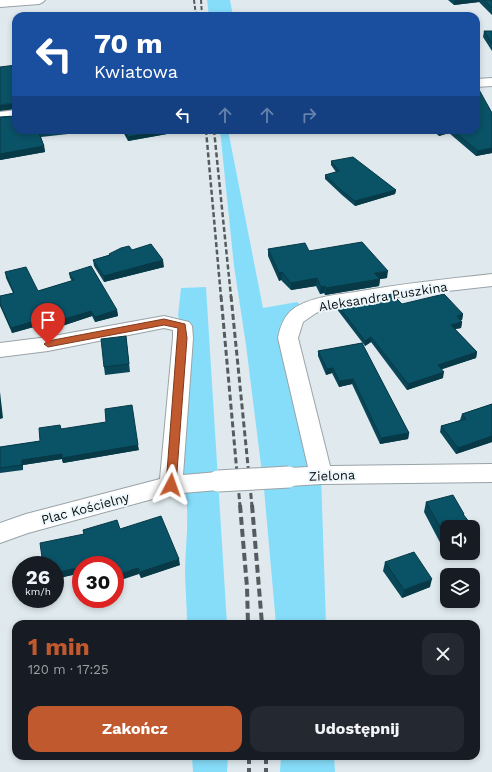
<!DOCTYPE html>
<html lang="pl">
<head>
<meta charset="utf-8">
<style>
  body { margin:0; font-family:"Work Sans",sans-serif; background:#242831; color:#f1f3f6; height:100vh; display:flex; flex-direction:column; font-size:15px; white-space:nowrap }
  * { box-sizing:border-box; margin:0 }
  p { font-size:13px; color:#9ea1a6 }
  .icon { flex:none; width:22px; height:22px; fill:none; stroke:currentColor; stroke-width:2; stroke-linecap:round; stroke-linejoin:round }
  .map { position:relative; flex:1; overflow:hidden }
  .sheet { position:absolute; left:12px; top:620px; width:468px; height:140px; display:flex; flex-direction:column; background:#171b24; border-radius:12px; box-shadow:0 2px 6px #0003 }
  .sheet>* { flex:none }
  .banner { position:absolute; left:12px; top:12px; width:468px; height:122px; border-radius:12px; box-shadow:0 2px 6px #0003; background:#1a4fa0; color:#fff; overflow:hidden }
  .tools { position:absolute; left:440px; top:520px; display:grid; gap:8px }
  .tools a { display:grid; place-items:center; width:40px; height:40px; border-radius:8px; background:#171b24; box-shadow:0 2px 6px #0003; font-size:20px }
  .speed { position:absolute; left:12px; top:556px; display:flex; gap:8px; font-size:20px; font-weight:700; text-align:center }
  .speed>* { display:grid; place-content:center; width:52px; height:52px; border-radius:50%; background:#171b24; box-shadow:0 2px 6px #0003; line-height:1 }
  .speed small { font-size:10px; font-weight:400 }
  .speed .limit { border:6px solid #d22; background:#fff; color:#111 }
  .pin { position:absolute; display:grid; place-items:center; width:34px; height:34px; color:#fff; margin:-41px -17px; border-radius:50% 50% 50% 0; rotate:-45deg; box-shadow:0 0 4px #0007 }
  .pin .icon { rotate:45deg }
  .me { position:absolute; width:44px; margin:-22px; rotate:4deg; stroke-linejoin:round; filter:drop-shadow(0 0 3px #0008) }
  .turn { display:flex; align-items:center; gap:14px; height:84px; padding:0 16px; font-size:18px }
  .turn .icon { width:52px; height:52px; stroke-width:2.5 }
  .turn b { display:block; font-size:28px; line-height:34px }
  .lanes { display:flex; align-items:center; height:38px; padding:0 16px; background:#0003; justify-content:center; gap:20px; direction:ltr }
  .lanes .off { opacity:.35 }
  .round { display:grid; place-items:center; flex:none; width:42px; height:42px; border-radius:12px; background:#242831 }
  .head { display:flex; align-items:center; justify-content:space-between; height:68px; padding:0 16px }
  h1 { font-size:24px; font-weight:700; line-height:30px; color:#c0592e }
  .primary-button { display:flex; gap:8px; margin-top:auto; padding:8px 16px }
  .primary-button a { flex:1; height:46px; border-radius:12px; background:#c0592e; color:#fff; font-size:16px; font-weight:700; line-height:46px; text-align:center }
  .primary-button a+a { background:#242831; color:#f1f3f6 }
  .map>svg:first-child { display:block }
</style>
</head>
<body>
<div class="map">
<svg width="492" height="772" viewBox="0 0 492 772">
  <rect width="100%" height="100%" fill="#e0eaee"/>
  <g fill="#86ddfa">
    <path d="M207,0H230L233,16H209Z"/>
    <path d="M220,130H228L263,308L297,302L307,310L294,319L321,475L326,624H276L264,489L246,345L234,266Z"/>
    <path d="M206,287L227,624H187C187,605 185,586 185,568C186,540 190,512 184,484L171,485L182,326L178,316L181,288Z"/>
    <path d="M192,756H228L227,772H193Z"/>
    <path d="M281,756H334L335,772H280Z"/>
  </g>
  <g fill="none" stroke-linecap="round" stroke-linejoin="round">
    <g stroke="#99a3a7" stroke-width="2">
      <g id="street">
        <path d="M0,0H45L43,2L39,4L0,7Z"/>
        <path d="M492,274V286L412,295L328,308L316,313L303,322L298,338L330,466L492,464V482L321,484L289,486L281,483L277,477L281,471L289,468L308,467L278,338C280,327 284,316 293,309C310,297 335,295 355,292C400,284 446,279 492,274Z"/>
        <path d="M164,316L189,322L192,326L193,338L183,475L218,472L226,475L230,481L226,487L218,490L171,494L28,533L0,543V523L26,514L160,479L173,338V330L164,328L48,351L0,357V343L48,337Z"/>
      </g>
    </g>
    <g stroke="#99a3a7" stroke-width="2">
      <g id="secondary">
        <path d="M492,78V86L476,87V79Z"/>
        <path d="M16,110V120L0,122V112Z"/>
      </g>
    </g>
    <use href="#street" fill="#fff" fill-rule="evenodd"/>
    <use href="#secondary" fill="#fff" fill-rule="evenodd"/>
    <g stroke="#565c5e" stroke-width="2" stroke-dasharray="4 2" stroke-linecap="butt">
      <path d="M194,0L196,16"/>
      <path d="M201,0L202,16"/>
    </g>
    <g stroke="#565c5e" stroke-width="2.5" stroke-dasharray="5 2.5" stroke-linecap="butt">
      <path d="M206,130L221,297"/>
      <path d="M214,130L231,297"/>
    </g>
    <g stroke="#565c5e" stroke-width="3" stroke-dasharray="6 3" stroke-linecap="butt">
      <path d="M221,296L240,506"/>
      <path d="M231,296L252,506"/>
    </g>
    <g stroke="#565c5e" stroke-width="4" stroke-dasharray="8 4" stroke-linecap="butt">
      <path d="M240,505L247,587L248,624"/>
      <path d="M252,505L262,624"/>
      <path d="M249,756V772"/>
      <path d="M266,756V772"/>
    </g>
    <g stroke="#99a3a7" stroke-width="23" stroke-linecap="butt">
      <path id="street-bridge" d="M218,481L289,477"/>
    </g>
    <use href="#street-bridge" stroke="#fff" stroke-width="21"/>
  </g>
  <g fill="#094758">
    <path d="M448,0H492V15L479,2L454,5Z"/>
    <path d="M484,31H492V51L483,37Z"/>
    <path d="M492,113V153L476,156L449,133L439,136L432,130H476Z"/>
    <path d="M16,115V130H77V133L41,137L44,146L45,152L0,160V117L15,116Z"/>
    <path d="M122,130H166L167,134L128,141Z"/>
    <path d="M331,161L396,190L395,194L355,206L342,195L325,179V175L336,172L331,165Z"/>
    <path d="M268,249L309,251L387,278L380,279L379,286L325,295L324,293L320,294L316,286L291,290L281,280L279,281L268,256Z"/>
    <path d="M132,250L164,267L104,282L94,266L93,260L109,255V254Z"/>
    <path d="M5,272L38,291L72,281L70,278L69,273L117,310L118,316L95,322L92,316L62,326L59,320L12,333L0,306V296L13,293L6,278Z"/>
    <path d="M336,303L402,304L463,314L462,320H460L462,322L461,328L455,329L477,352L476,358L441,369L443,378L407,390L371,342L365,346L336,308Z"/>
    <path d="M126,336L130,372L105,375L104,367Z"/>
    <path d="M362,343L409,433L408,439L380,444L352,384L339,387L332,373L326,375L318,356V351Z"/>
    <path d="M492,404V442L456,454L440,432L441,426L461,420H460L462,414Z"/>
    <path d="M60,425L61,429L139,450L63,463L62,459L23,465V470L0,473V447L40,441Z"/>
    <path d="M426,502L464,514V515L447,527V552H445L424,512Z"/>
    <path d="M120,529L180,565L141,578L139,574L115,565H81V573L55,579V565L84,534L83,530Z"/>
    <path d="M385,562L430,587L402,598L383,571Z"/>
  </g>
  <g fill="#073947">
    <path d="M455,0H480L479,2L454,5Z"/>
    <path d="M476,36H478L477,42H476Z"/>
    <path d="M16,103V109L0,111V105Z"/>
    <path d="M166,130L167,134L128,141V137Z"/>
    <path d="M440,130H449V133L439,136Z"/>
    <path d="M44,146L45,152L0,160V154Z"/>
    <path d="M492,148V153L476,156L478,151Z"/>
    <path d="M396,190L395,194L355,206V201Z"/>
    <path d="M163,260L164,267L104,282V276Z"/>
    <path d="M388,271L387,278L373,280L374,273Z"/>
    <path d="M282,272L281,280L279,281V273Z"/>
    <path d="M317,278L316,286L291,290V283Z"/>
    <path d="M380,279L379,286L325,295L326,288Z"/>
    <path d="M325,286L324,293L320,294L321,287Z"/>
    <path d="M117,310L118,316L95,322V317Z"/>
    <path d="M91,311L92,316L62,326L61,320Z"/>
    <path d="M58,314L59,320L12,333L11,328Z"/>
    <path d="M463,314L462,320L456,321L457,316Z"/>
    <path d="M462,322L461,328L450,330L451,325Z"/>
    <path d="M371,337V342L365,346V341Z"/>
    <path d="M477,352L476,358L437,371L438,365Z"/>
    <path d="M333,368L332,373L326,375L327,369Z"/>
    <path d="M444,372L443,378L407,390L408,384Z"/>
    <path d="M353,379L352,384L339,387V381Z"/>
    <path d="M0,392L3,418L0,419Z"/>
    <path d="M409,433L408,439L380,444L381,438Z"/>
    <path d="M492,436V442L456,454L458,448Z"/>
    <path d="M138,445L139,450L63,463L62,459L23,465V470L22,465V460L62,454Z"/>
    <path d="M478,534L475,545H473V535Z"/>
    <path d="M447,546V552H445Z"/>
    <path d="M179,559L180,565L141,578L140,572Z"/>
    <path d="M81,567V573L55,579V573Z"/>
    <path d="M138,568L139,574L115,582V575Z"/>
    <path d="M432,579L430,587L402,598L404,590Z"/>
  </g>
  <g fill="#0a5266" stroke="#073947">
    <path d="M484,0H492V8Z"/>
    <path d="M476,21H477L478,36H476Z"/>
    <path d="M484,31H492V43Z"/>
    <path d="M16,65V104V103L0,105V67Z"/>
    <path d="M476,86H477L492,113V148L478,151L452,130H476Z"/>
    <path d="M16,115V130H52L38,131L44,146L0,154V117L15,116Z"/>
    <path d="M124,130H166L128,137Z"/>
    <path d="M353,157L396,190L355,201L342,191L325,175L339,171L331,161Z"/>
    <path d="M362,242L388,271L374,273L380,279L326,288L325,286L321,287L317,278L291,283L282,272L279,273L268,249L305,243L309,251Z"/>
    <path d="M151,244L163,260L104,276L93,260L110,255L109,254L121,248L129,246L132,250Z"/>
    <path d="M91,266L117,310L95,317L91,311L61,320L58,314L11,328L0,304V296L14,293L5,272L26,267L38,291L74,280L69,273Z"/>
    <path d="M392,294L402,304L444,294L463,314L457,316L462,322L451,325L477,352L438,365L444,372L408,384L371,337L365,341L336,303Z"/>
    <path d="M126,336L129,364L104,367L101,339Z"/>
    <path d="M362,343L409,433L381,438L353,379L339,381L333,368L327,369L318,351Z"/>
    <path d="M492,404V436L458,448L441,426L466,419L462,414Z"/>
    <path d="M132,405L138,445L62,458V454L22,460V465L0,468V447L40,441L39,428L60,425L61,429L106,422L105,409Z"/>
    <path d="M453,495L464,514H463L473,527H447V540L426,502Z"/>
    <path d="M161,516L179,559L140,572L138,568L115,575V565H94L93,564L88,565H81V567L55,573V565H43L40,543L84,534L83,530L117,520L120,529Z"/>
    <path d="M473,527L478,534L473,535Z"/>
    <path d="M414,552L432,579L404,590L385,562Z"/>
  </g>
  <path fill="#c0592e" stroke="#7d3a1e" d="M164,319L185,324L187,338L176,485L175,488H168L166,485L178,328L164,325L48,347L44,344L48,341Z"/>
  <g text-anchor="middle" stroke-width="4" stroke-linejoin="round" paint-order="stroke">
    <g font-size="13" fill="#0c1011" stroke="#edf7fb">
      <text transform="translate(383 296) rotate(-9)" y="5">Aleksandra Puszkina</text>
      <text transform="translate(332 475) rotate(-2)" y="5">Zielona</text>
      <text transform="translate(85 508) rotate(-15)" y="5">Plac Kościelny</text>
    </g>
  </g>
</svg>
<div class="tools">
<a><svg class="icon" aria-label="sound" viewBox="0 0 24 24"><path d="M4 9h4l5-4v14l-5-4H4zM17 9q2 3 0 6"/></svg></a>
<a><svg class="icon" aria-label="layers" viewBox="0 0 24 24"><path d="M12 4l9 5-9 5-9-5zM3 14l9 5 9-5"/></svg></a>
</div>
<div class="speed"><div>26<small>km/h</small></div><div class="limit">30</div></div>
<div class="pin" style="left:48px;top:344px;background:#d93025"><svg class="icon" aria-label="arrive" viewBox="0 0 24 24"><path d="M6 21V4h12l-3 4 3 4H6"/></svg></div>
<svg class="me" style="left:171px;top:485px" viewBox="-20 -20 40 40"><path d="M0-17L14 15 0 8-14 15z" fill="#c0592e" stroke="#fff" stroke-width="4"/></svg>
<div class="banner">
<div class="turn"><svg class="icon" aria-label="left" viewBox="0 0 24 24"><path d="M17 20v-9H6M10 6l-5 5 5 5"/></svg><div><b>70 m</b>Kwiatowa</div></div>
<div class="lanes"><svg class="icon" aria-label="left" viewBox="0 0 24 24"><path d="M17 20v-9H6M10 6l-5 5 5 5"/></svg><svg class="icon off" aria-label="ahead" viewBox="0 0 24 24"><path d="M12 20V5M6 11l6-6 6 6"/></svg><svg class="icon off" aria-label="ahead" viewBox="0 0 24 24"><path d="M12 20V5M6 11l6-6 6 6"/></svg><svg class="icon off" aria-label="right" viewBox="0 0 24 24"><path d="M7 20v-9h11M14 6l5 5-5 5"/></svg></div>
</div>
<section class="sheet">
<div class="head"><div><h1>1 min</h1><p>120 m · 17:25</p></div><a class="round"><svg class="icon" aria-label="close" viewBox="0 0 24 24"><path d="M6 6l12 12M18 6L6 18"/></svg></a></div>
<div class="primary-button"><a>Zakończ</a><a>Udostępnij</a></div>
</section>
</div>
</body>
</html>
